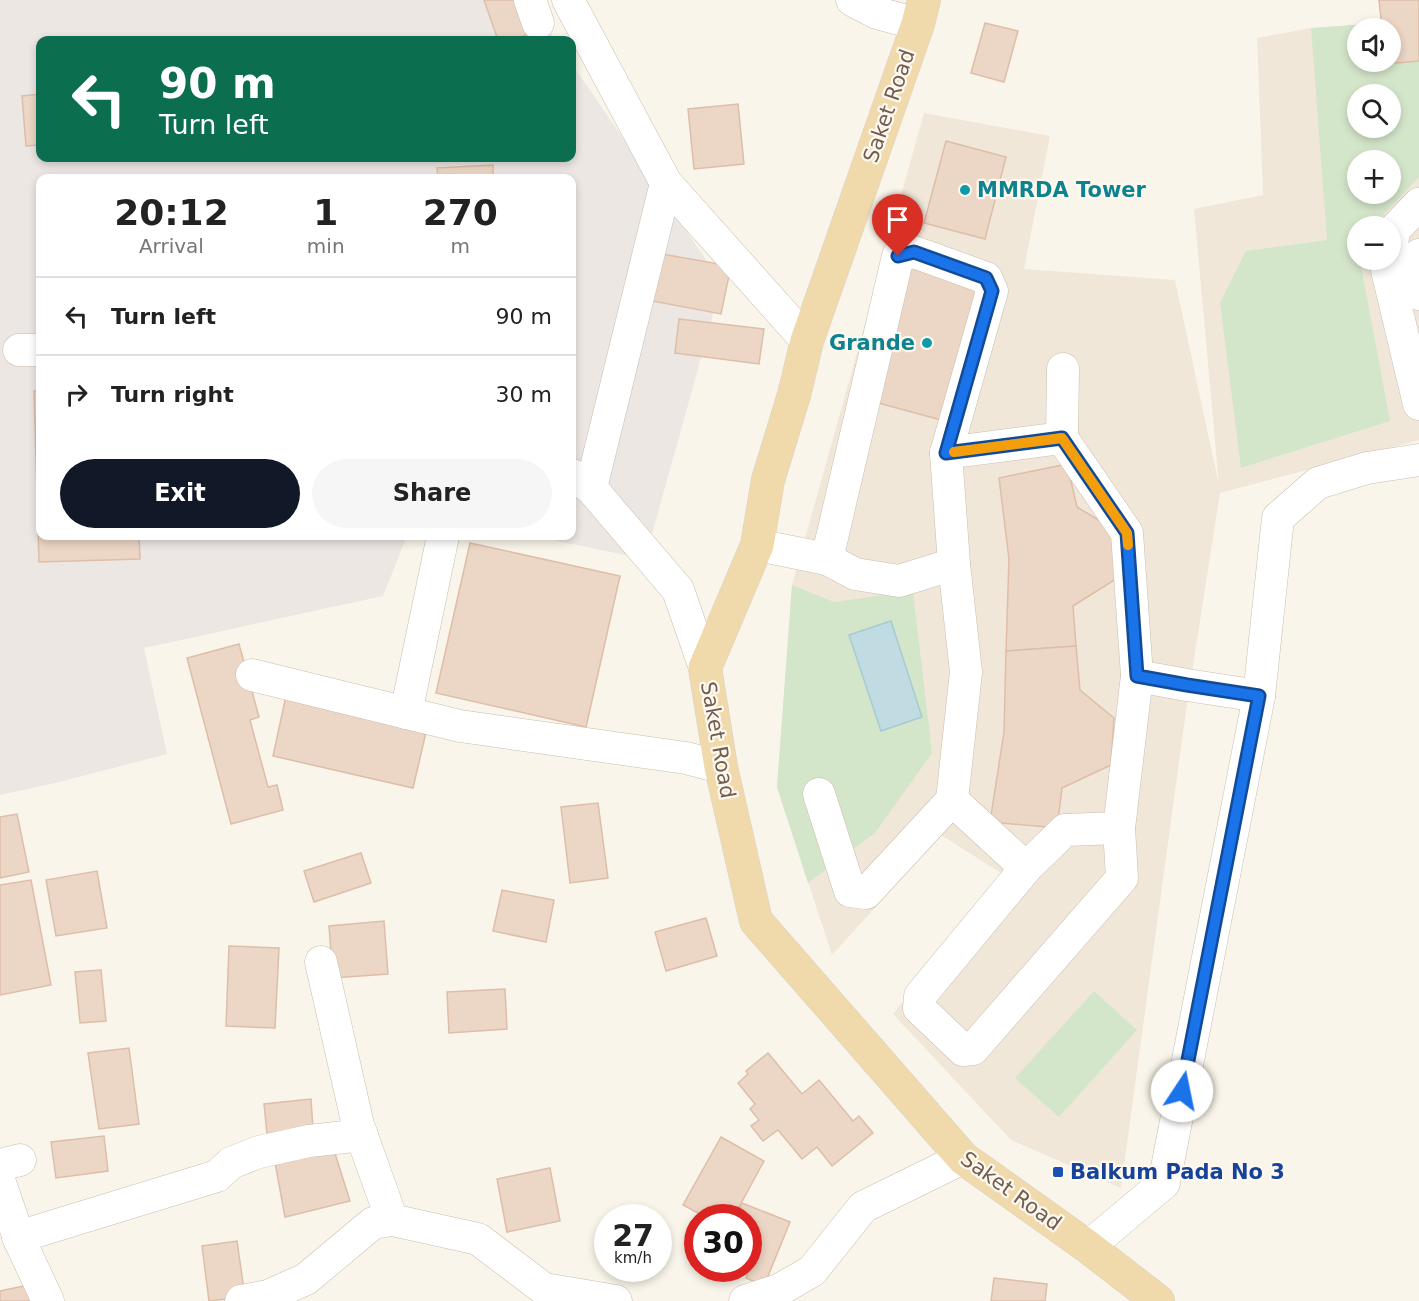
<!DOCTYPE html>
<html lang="en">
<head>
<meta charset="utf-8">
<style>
  body { margin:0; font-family:"DejaVu Sans",sans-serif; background:#f6f6f6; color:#222; height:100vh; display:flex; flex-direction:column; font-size:22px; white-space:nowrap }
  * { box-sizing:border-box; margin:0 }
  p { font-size:20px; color:#767676 }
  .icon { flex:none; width:33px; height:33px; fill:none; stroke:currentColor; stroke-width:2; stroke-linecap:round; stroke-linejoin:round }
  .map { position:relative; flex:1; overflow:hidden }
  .side { position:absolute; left:36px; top:174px; width:540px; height:366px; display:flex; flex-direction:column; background:#fff; border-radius:12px; box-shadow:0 3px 9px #0003 }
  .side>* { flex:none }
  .top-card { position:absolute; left:36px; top:36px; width:540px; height:126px; border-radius:12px; box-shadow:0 3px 9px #0003; background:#0b6e4f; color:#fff; overflow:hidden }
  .fabs { position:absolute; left:1347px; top:18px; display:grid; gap:12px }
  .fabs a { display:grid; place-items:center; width:54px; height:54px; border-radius:50%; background:#fff; box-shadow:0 3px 9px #0003; font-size:30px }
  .speed { position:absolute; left:594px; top:1204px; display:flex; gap:12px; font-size:30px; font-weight:700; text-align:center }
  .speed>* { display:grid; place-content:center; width:78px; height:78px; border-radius:50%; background:#fff; box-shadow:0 3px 9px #0003; line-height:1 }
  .speed small { font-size:15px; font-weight:400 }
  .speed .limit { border:9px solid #d22; background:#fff; color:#111 }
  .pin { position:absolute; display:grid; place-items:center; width:51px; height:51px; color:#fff; margin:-62px -26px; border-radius:50% 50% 50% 0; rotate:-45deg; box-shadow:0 0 6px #0007 }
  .pin .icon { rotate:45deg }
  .me { position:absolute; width:66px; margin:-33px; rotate:11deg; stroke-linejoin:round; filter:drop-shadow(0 0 4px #0008) }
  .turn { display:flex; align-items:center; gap:21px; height:126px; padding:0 24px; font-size:27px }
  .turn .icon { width:78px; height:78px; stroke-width:2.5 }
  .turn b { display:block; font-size:42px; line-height:51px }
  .eta { display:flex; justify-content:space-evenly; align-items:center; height:102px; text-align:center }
  .eta b { font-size:36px; font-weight:700; line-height:42px }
  .button { display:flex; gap:12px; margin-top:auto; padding:12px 24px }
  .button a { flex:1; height:69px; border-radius:36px; background:#111827; color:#fff; font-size:24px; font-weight:700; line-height:69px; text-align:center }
  .button a+a { background:#f6f6f6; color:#222 }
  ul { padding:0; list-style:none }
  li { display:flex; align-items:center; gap:18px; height:78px; padding:0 24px; border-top:2px solid #e0e0e0 }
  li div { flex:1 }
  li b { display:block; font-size:22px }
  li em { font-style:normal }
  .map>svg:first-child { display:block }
</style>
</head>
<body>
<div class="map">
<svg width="1419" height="1301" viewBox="0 0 1419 1301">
  <rect width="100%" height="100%" fill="#faf5ea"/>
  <path fill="#f1e7d9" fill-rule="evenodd" d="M1419,0V440L1220,493L1186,711L1121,1188L1011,1140L893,1014L1004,875L941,835L832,955L777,787L792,585L924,113L1050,136L1024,269L1175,280L1219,485L1194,209L1263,195L1257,38L1311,28L1381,23ZM1358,28H1390V62H1358ZM1358,94H1390V128H1358ZM1358,160H1390V194H1358ZM1358,226H1390V260H1358Z"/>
  <path fill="#ece7e3" d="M0,0H528L555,40H40V158H572V64L722,283L645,559L533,536H572V178H40V536H407L383,596L144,648L167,754L55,783L0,795Z"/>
  <g fill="#d4e6ca" fill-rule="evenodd">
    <path d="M1379,0H1419V177L1373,226H1358V260H1360L1390,421L1241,468L1220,303L1246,251L1327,240L1311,28L1381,23ZM1358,28H1390V62H1358ZM1358,94H1390V128H1358ZM1358,160H1390V194H1358Z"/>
    <path d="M792,585L834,602L913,591L932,753L875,833L808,883L777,787Z"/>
    <path d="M1094,991L1137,1030L1059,1117L1015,1078Z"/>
  </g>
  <path fill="#c1dbe2" stroke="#a8cad2" stroke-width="1.5" d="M891,621L922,717L881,731L849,635Z"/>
  <g fill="#ecd6c5" stroke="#ddbea8" stroke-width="1.5">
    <path d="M484,0H526L537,31L511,40H498Z"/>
    <path d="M1379,0H1419V61L1384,64V62H1390V28H1382Z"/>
    <path d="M985,23L1018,31L1004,82L971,73Z"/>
    <path d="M40,94V145L26,146L22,96Z"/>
    <path d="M738,104L744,164L694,169L688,109Z"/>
    <path d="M946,141L1006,157L985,239L924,223Z"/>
    <path d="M493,165V178H438L437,168Z"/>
    <path d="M656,253L731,266L721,314L647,300Z"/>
    <path d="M910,264L984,284L945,421L871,401Z"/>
    <path d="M679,319L764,329L759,364L675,353Z"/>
    <path d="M34,391H40V536H139L140,559L39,562Z"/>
    <path d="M1067,464L1077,507L1115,530L1119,577L1073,606L1076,646L1006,651L1009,559L999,478Z"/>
    <path d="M470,543L620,576L586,727L436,693Z"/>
    <path d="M239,644L259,717L250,720L268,787L277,785L283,810L231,824L187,658Z"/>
    <path d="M1076,646L1080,690L1114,718L1111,765L1062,788L1057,828L990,822L1004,732L1006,651Z"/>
    <path d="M286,696L427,728L413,788L273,756Z"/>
    <path d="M598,803L608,878L570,883L561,807Z"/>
    <path d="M17,814L29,872L0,878V817Z"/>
    <path d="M361,853L371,883L314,902L304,871Z"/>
    <path d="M97,871L107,928L56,936L46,880Z"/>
    <path d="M31,880L51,985L0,995V885Z"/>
    <path d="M502,890L554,900L546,942L493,931Z"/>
    <path d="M706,918L717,956L666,971L655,932Z"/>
    <path d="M384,921L388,974L333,978L329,926Z"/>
    <path d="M229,946L279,948L275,1028L226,1026Z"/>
    <path d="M101,970L106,1021L80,1023L75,972Z"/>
    <path d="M505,989L507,1029L449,1033L447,992Z"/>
    <path d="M129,1048L139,1124L99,1129L88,1053Z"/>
    <path d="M768,1053L802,1094L819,1080L853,1121L859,1116L873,1133L832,1166L817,1147L802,1159L778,1130L763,1141L751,1126L759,1120L750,1109L755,1104L738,1083L748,1074L746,1071Z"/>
    <path d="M311,1099L313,1129L267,1134L264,1104Z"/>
    <path d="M104,1136L108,1171L56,1178L51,1142Z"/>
    <path d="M721,1137L764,1161L733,1218H707L683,1205Z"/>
    <path d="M333,1147L350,1201L285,1217L274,1157Z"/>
    <path d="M550,1168L560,1221L507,1232L497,1179Z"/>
    <path d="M742,1203L790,1222L764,1286L746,1278L749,1270L748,1269V1218H736Z"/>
    <path d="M237,1241L245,1297L209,1301L202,1246Z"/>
    <path d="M994,1278L1047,1284L1045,1301H991Z"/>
    <path d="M33,1284L35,1301H0V1291Z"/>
  </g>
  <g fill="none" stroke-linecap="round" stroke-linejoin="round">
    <g stroke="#cbbdb1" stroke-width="33">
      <g id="minor">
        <path d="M530,0L538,23"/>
        <path d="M568,0L666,183L807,341"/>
        <path d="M852,0L877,13L918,24"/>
        <path d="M1390,251L1395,229L1419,204"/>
        <path d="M1419,255L1407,269V283L1419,294"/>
        <path d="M1389,260L1387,270L1419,404"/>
        <path d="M19,350H40"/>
        <path d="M1062,438L1063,369"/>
        <path d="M946,453L1062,438L1127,533L1137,676L1119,828L1065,830L1026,868"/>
        <path d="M572,475L591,488L678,590L705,668"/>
        <path d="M591,488L666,183"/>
        <path d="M757,545L827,559L855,574L899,581L954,564L966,672L952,800L866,893L850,891L819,794"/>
        <path d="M827,559L898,256L914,252L986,278L992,291L946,453L954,564"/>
        <path d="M252,675L460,726L686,758L721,767"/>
        <path d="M1137,676L1187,685L1259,696"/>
        <path d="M406,713L443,536"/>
        <path d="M952,800L1026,868L920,996L919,1008L963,1050L973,1049L1122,878L1119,828"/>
        <path d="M321,962L358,1125L392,1220L478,1239L544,1289L616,1301"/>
        <path d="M0,1165L20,1160"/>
        <path d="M0,1183L20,1241L48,1301"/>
        <path d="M18,1237L217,1176L231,1163L259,1152L309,1141L362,1135"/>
        <path d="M1088,1247L1164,1183L1259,696L1278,518L1318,483L1367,468L1419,460"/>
        <path d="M241,1301L268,1296L306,1279L373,1223L392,1220"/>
        <path d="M745,1301L779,1290L812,1271L863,1207L963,1158"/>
      </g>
    </g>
    <g stroke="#d8d2ce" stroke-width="34">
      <path id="major" d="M924,0L918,24L807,341L794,395L768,480L757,545L705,668L721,767L756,921L963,1158L1088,1247L1158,1301"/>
    </g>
    <use href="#minor" stroke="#fff" stroke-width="32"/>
    <use href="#major" stroke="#f0d9ab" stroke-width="33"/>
  </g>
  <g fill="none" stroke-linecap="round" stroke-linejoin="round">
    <g stroke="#114b97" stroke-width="15">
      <path id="route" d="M898,256L914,252L986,278L992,291L946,453L1062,438L1127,533L1137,676L1187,685L1259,696L1182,1091"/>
    </g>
    <use href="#route" stroke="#1a73e8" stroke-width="10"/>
    <path stroke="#f59e0b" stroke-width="10" d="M954,452L1062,438L1127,533L1128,545"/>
  </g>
  <g fill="#0f9aa8" stroke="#fdf9f0" stroke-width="2">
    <circle cx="965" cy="190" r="6"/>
    <circle cx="927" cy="343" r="6"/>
  </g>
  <rect fill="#1a4fb4" stroke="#fdf9f0" stroke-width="2" x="1052" y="1166" width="12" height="12" rx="3"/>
  <g text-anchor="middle" stroke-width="4.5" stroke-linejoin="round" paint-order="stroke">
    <g font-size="21" fill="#725e50" stroke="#fdf9f0">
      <text transform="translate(889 106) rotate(-71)" y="7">Saket Road</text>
      <text transform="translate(718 740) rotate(80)" y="7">Saket Road</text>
      <text transform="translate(1011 1191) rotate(36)" y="7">Saket Road</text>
    </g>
    <g font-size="21" font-weight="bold" fill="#0d838f" stroke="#fdf9f0" text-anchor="start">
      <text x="977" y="197">MMRDA Tower</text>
      <text x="915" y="350" text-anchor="end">Grande</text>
    </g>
    <g font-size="21" font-weight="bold" fill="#164399" stroke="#fdf9f0" text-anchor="start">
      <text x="1070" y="1179">Balkum Pada No 3</text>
    </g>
  </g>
</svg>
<div class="fabs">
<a><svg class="icon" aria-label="sound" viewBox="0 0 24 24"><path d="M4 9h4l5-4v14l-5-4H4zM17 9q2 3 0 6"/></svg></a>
<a><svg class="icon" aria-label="search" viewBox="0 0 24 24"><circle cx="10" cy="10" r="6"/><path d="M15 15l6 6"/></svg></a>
<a>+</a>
<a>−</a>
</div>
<div class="speed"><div>27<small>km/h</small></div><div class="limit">30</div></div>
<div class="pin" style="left:898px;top:256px;background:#d93025"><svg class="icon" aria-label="arrive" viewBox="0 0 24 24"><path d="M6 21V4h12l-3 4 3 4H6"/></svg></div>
<svg class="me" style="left:1182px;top:1091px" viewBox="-20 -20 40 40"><circle r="19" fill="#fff"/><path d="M0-13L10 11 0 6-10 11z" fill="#1a73e8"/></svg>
<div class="top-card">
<div class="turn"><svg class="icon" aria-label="left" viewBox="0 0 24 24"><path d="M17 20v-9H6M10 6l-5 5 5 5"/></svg><div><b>90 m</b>Turn left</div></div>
</div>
<section class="side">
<div class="eta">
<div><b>20:12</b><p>Arrival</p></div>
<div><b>1</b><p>min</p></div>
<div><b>270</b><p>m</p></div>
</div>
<ul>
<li><svg class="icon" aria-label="left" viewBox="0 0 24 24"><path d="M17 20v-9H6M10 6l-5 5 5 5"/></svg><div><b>Turn left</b></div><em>90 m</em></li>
<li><svg class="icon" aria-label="right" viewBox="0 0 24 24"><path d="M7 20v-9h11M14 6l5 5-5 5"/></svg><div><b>Turn right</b></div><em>30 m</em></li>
</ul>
<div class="button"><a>Exit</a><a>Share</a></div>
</section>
</div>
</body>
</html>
